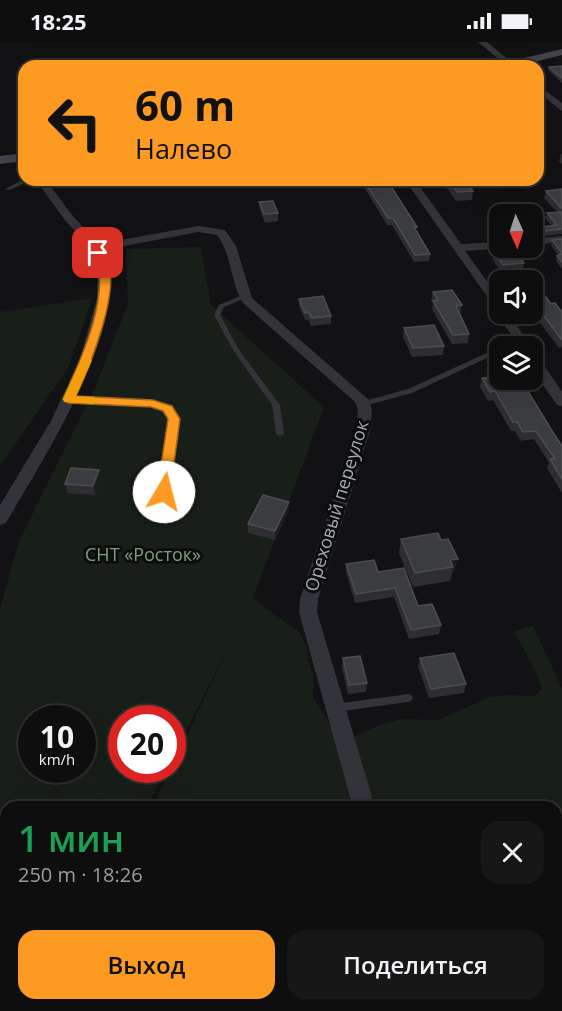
<!DOCTYPE html>
<html lang="ru">
<head>
<meta charset="utf-8">
<style>
  body { margin:0; font-family:"Open Sans",sans-serif; background:#171718; color:#f1f3f6; height:100vh; display:flex; flex-direction:column; font-size:22px; white-space:nowrap }
  * { box-sizing:border-box; margin:0 }
  p { font-size:20px; color:#9b9c9e }
  .icon { flex:none; width:33px; height:33px; fill:none; stroke:currentColor; stroke-width:2; stroke-linecap:round; stroke-linejoin:round }
  .map { position:relative; flex:1; overflow:hidden }
  .panel { position:absolute; left:0px; top:759px; width:562px; height:210px; display:flex; flex-direction:column; background:#0e0e0f; border-radius:18px 18px 0 0; box-shadow:0 6px 24px #0002,0 0 0 2px #2e2e2f }
  .panel>* { flex:none }
  .hud { position:absolute; left:18px; top:18px; width:526px; height:126px; border-radius:18px; box-shadow:0 6px 24px #0002,0 0 0 2px #2e2e2f; background:#fc9a22; color:#111; overflow:hidden }
  .needle { width:39px; rotate:177deg }
  .fabs { position:absolute; left:489px; top:162px; display:grid; gap:12px }
  .fabs a { display:grid; place-items:center; width:54px; height:54px; border-radius:12px; background:#0e0e0f; box-shadow:0 6px 24px #0002,0 0 0 2px #2e2e2f; font-size:30px }
  .speed { position:absolute; left:18px; top:663px; display:flex; gap:12px; font-size:30px; font-weight:700; text-align:center }
  .speed>* { display:grid; place-content:center; width:78px; height:78px; border-radius:50%; background:#0e0e0f; box-shadow:0 6px 24px #0002,0 0 0 2px #2e2e2f; line-height:1 }
  .speed small { font-size:15px; font-weight:400 }
  .speed .limit { border:9px solid #d22; background:#fff; color:#111 }
  .pin { position:absolute; display:grid; place-items:center; width:51px; height:51px; color:#fff; margin:-26px; border-radius:12px; box-shadow:0 3px 9px #0006 }
  .me { position:absolute; width:66px; margin:-33px; rotate:8deg; stroke-linejoin:round; filter:drop-shadow(0 0 4px #0008) }
  .turn { display:flex; align-items:center; gap:21px; height:126px; padding:0 18px; font-size:27px }
  .turn .icon { width:78px; height:78px; stroke-width:2.5 }
  .turn b { display:block; font-size:42px; line-height:51px }
  .round { display:grid; place-items:center; flex:none; width:63px; height:63px; border-radius:18px; background:#171718 }
  .summary { display:flex; align-items:center; justify-content:space-between; height:102px; padding:0 18px }
  h1 { font-size:36px; font-weight:600; line-height:45px; color:#1e9e55 }
  .action { display:flex; gap:12px; margin-top:auto; padding:12px 18px }
  .action a { flex:1; height:69px; border-radius:18px; background:#fc9a22; color:#111; font-size:24px; font-weight:600; line-height:69px; text-align:center }
  .action a+a { background:#171718; color:#f1f3f6 }
  .status { display:flex; justify-content:space-between; align-items:center; height:42px; padding:0 30px; background:#0e0e0f; direction:ltr }
  .status svg { height:16px; fill:currentColor }
  .map>svg:first-child { display:block }
</style>
</head>
<body>
<div class="status"><b>18:25</b><svg viewBox="0 0 49 12"><path d="M0 12V9h3v3zM5 12V6h3v6zM10 12V3h3v9zM15 12V0h3v12zM26 1h20v11H26zM47 4h2v5h-2z"/></svg></div>
<div class="map">
<svg width="562" height="969" viewBox="0 0 562 969">
  <rect width="100%" height="100%" fill="#121214"/>
  <g fill="#181e18" fill-rule="evenodd">
    <path d="M201,205L211,263L324,365L253,556L299,590L308,606L307,616L313,632V655L332,685L343,693L354,695L381,682L403,677L438,678L489,655L506,653L535,654L542,646L537,632L514,589L533,584L562,646V969H53L56,963H556V765H152L170,728H172L173,722L229,604L173,715L172,676H122V728H166L147,765H6V963H47L44,969H0V566L19,499L93,350L128,262L126,207ZM32,676H82V728H32Z"/>
    <path d="M92,256L68,326L0,424V270Z"/>
  </g>
  <g fill="none" stroke-linecap="round" stroke-linejoin="round">
    <g fill="#333439" fill-rule="evenodd">
      <path d="M24,137L30,138L10,148L5,147Z"/>
      <path d="M56,138H62L63,140L96,138L93,140L62,144Z"/>
      <path d="M245,252L247,253V255L224,265L220,273L239,308L280,363L284,392L280,394L276,392L272,363L233,308L214,273L219,263Z"/>
      <path d="M519,295L521,296V298L508,304H501Z"/>
      <path d="M500,305V310L412,351L364,364L360,362L361,360L408,347Z"/>
      <path d="M65,355L153,359L171,365L177,377L166,452H160L159,450L169,377L165,368L152,363L68,359H65L64,357Z"/>
      <path d="M408,652L411,653L413,656L411,659L408,660L335,670L331,669L330,666L331,663L335,662Z"/>
    </g>
    <g fill="#333439" fill-rule="evenodd">
      <path d="M478,0H487L516,24H507Z"/>
      <path d="M538,43L562,61V69L538,50Z"/>
      <path d="M36,138H46L72,173L99,202L198,184L225,188L236,204L252,256L369,358L372,368L370,389L318,557L317,570L372,755L369,762L361,765L353,762L350,755L299,570L300,557L356,389L358,368L355,360L243,261C230,240 232,212 217,193L198,190L103,208C137,274 40,422 6,481L0,483V463L51,379L80,317L97,256L98,222L91,207L64,177Z"/>
      <path d="M405,138H415L461,202L500,200V206H504L465,209L500,257V272H509L531,304H519L497,272L498,270Z"/>
      <path d="M562,194V200L532,203V197Z"/>
      <path d="M532,312L537,313L562,350V364L557,363L532,327Z"/>
    </g>
    <g fill="#404349" fill-rule="evenodd">
      <path d="M562,7V13L518,24H497L499,22Z"/>
      <path d="M24,111V119L0,122V114Z"/>
    </g>
  </g>
  <g fill="#2e2e32">
    <path d="M562,24V41L548,28L549,25Z"/>
    <path d="M561,112H562V122L559,119Z"/>
    <path d="M349,138H387L417,185L416,188L430,212L429,219L414,220L392,183H387L364,145L354,146Z"/>
    <path d="M441,138H465L473,149L472,158L456,159Z"/>
    <path d="M562,147V192L543,194L540,190L541,185L552,184L545,176L547,171L557,170L544,156L546,149Z"/>
    <path d="M259,160L278,171V179L265,181L260,168Z"/>
    <path d="M562,197V227L556,219L557,214L558,213L551,203L552,198Z"/>
    <path d="M496,208L524,221L522,228L501,230L493,218L494,210H496Z"/>
    <path d="M433,250L462,263L460,272L469,292L468,301L452,302L432,267L433,261L431,258Z"/>
    <path d="M299,257L331,274V282L311,284L309,278H305L299,264Z"/>
    <path d="M532,257L551,262L562,270V305L559,306L532,270Z"/>
    <path d="M404,286L444,304L443,313L412,315L403,295Z"/>
    <path d="M482,336L554,392L562,404V451L547,426L549,421L534,397L521,399L515,389H511L493,358L488,359L480,345Z"/>
    <path d="M99,428L101,437L95,453L67,451L65,442Z"/>
    <path d="M289,460V469L275,498L248,491V482Z"/>
    <path d="M401,497L441,498L448,497L454,531H452L450,539L413,545L399,511Z"/>
    <path d="M346,522L378,530L441,583L439,592L409,597L394,555L355,561L346,530Z"/>
    <path d="M343,616L367,641L366,650L348,652L342,625Z"/>
    <path d="M420,616L466,642L464,651L429,656L418,625Z"/>
  </g>
  <g fill="#1d1d20">
    <path d="M355,139H364V145L354,146Z"/>
    <path d="M99,428L101,437L95,453L93,444Z"/>
    <path d="M289,460V469L275,498V489Z"/>
    <path d="M458,517L454,531H452L453,525L450,518Z"/>
  </g>
  <g fill="#3a3c40" stroke="#4a4d52" stroke-width="1.5">
    <path d="M562,24V36L549,25Z"/>
    <path d="M354,138H387L417,185H414L430,212L415,213L393,176H388L364,139H355Z"/>
    <path d="M449,138H465L473,149L457,150Z"/>
    <path d="M562,147V166H561L546,149Z"/>
    <path d="M273,159L278,171L264,172L259,160Z"/>
    <path d="M562,170V187L544,189L541,185L557,183L547,171Z"/>
    <path d="M562,197V211L552,198Z"/>
    <path d="M514,207L524,221L503,223L494,210H497L496,208Z"/>
    <path d="M562,211V220L557,214Z"/>
    <path d="M452,248L462,263L456,264L469,292L453,293L433,259L438,258L433,250Z"/>
    <path d="M323,254L331,274L311,276L309,270L305,271L299,257Z"/>
    <path d="M546,255L551,262L555,261L562,270V297H561L532,258V257Z"/>
    <path d="M434,283L444,304L413,306L404,286Z"/>
    <path d="M500,334V338H521L554,392L562,404V437L550,417H555L536,389L523,390L517,380H513L495,349L490,350L482,336Z"/>
    <path d="M71,426L99,428L93,444L65,442Z"/>
    <path d="M263,453L289,460L275,489L248,482Z"/>
    <path d="M438,491L441,498L448,497L458,517L450,518L453,525L415,531L401,497Z"/>
    <path d="M374,518L378,530L404,526L418,564L432,562L441,583L411,588L395,546L356,552L346,522Z"/>
    <path d="M454,611L466,642L431,647L420,616Z"/>
    <path d="M360,614L367,641L349,643L343,616Z"/>
  </g>
  <path fill="#fc9a22" stroke="#a46416" stroke-width="1.5" d="M98,208L101,209C104,213 108,218 109,222C118,254 90,324 76,354L153,358L172,364L180,377L170,450L164,455L157,450L168,377L163,369L151,365L68,361L63,357C79,322 114,248 93,211Z"/>
  <path fill="#f59e0b" d="M87,315L92,318L76,354L93,355L99,358L93,362L64,360L63,357L81,318Z"/>
  <g text-anchor="middle" stroke-width="6" stroke-linejoin="round" paint-order="stroke">
    <g font-size="18" fill="#a2aab5" stroke="#0d0d0e">
      <text transform="translate(337 464) rotate(-73)" y="6">Ореховый переулок</text>
    </g>
    <g font-size="18" fill="#7aa178" stroke="#0d0d0e">
      <text x="143" y="519">СНТ «Росток»</text>
    </g>
  </g>
</svg>
<div class="fabs">
<a><svg class="needle" viewBox="-14 -14 28 28"><path d="M0-13l5 13h-10z" fill="#e53935"/><path d="M0 13l5-13h-10z" fill="#9b9c9e"/></svg></a>
<a><svg class="icon" aria-label="sound" viewBox="0 0 24 24"><path d="M4 9h4l5-4v14l-5-4H4zM17 9q2 3 0 6"/></svg></a>
<a><svg class="icon" aria-label="layers" viewBox="0 0 24 24"><path d="M12 4l9 5-9 5-9-5zM3 14l9 5 9-5"/></svg></a>
</div>
<div class="speed"><div>10<small>km/h</small></div><div class="limit">20</div></div>
<div class="pin" style="left:98px;top:211px;background:#d93025"><svg class="icon" aria-label="arrive" viewBox="0 0 24 24"><path d="M6 21V4h12l-3 4 3 4H6"/></svg></div>
<svg class="me" style="left:164px;top:450px" viewBox="-20 -20 40 40"><circle r="19" fill="#fff"/><path d="M0-13L10 11 0 6-10 11z" fill="#fc9a22"/></svg>
<div class="hud">
<div class="turn"><svg class="icon" aria-label="left" viewBox="0 0 24 24"><path d="M17 20v-9H6M10 6l-5 5 5 5"/></svg><div><b>60 m</b>Налево</div></div>
</div>
<section class="panel">
<div class="summary"><div><h1>1 мин</h1><p>250 m · 18:26</p></div><a class="round"><svg class="icon" aria-label="close" viewBox="0 0 24 24"><path d="M6 6l12 12M18 6L6 18"/></svg></a></div>
<div class="action"><a>Выход</a><a>Поделиться</a></div>
</section>
</div>
</body>
</html>
